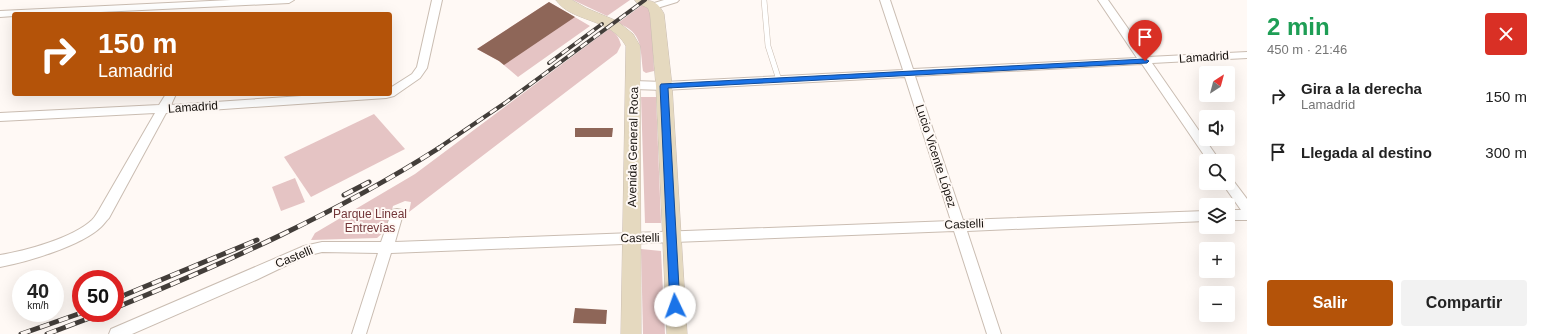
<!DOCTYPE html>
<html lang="es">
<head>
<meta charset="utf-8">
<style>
  body { margin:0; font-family:Helvetica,sans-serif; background:#f2f2f2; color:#222; height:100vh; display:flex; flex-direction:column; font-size:15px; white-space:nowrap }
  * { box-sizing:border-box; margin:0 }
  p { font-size:13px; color:#767676 }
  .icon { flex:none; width:22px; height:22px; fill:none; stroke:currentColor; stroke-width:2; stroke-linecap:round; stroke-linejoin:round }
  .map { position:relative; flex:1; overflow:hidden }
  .drawer { display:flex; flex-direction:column; background:#fff; width:300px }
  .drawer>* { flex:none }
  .guide { position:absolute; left:12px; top:12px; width:380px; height:84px; border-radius:4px; box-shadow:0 4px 16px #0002; background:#b45309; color:#fff; overflow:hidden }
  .needle { width:26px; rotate:36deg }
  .fabs { position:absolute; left:1199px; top:66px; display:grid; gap:8px }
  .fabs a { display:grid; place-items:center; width:36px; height:36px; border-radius:4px; background:#fff; box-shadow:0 4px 16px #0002; font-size:20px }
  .speed { position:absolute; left:12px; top:270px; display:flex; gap:8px; font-size:20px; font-weight:700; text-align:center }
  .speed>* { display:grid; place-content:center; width:52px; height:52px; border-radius:50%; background:#fff; box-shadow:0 4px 16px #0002; line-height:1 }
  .speed small { font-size:10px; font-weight:400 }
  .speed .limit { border:6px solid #d22; background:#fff; color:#111 }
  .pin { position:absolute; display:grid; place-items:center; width:34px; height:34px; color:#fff; margin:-41px -17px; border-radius:50% 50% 50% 0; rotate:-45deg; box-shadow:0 0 4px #0007 }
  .pin .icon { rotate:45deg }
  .me { position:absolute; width:44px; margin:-22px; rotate:357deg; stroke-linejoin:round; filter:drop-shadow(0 0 3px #0008) }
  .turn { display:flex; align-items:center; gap:14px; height:84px; padding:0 20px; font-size:18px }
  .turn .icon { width:52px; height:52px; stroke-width:2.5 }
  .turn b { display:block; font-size:28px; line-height:34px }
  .round { display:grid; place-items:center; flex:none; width:42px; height:42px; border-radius:4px; background:#f2f2f2 }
  .overview { display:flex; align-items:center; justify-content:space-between; height:68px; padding:0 20px }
  h1 { font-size:24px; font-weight:600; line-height:30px; color:#1e9e55 }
  .button { display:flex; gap:8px; margin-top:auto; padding:8px 20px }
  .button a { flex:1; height:46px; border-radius:4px; background:#b45309; color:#fff; font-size:16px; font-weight:600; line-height:46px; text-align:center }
  .button a+a { background:#f2f2f2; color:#222 }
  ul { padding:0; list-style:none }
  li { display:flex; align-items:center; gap:12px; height:56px; padding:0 20px }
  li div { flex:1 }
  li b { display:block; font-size:15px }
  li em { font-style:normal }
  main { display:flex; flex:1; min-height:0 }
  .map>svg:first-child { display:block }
</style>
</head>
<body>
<main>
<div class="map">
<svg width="1247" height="334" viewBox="0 0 1247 334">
  <rect width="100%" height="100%" fill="#fff9f5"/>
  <g fill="#e5c4c4">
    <path d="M573,0H630L607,16Z"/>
    <path d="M549,2L590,26L518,77L499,61L477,49Z"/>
    <path d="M642,5L648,8L652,12L654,71L646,73L643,71C640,47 643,33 618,23Z"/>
    <path d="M609,29C616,33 619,37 621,45L617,53L409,212L411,202L405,201L393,206L387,229L377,238L311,240L315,233L415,174Z"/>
    <path d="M641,97H656L661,223H645Z"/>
    <path d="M374,114L405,149L311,197L284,157Z"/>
    <path d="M295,178L305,202L281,211L272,187Z"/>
    <path d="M641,249L661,251L665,334H643Z"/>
  </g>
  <g fill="#8e6658">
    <path d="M549,2L575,17L504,65L499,61L477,49Z"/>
    <path d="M575,128H613L612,137H575Z"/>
    <path d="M575,308L607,310L606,324L573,323Z"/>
  </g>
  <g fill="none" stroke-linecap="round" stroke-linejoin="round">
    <g stroke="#cabdb2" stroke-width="6">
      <path id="lane" d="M764,0L768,46L779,80"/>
    </g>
    <g stroke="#cabdb2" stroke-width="2">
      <g id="street">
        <path d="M231,0H294L289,3L59,14H14V16L0,17V11Z"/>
        <path d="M432,0H442L427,68L420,78L394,96L386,98L166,113L109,218C106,221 104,224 101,227C81,246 27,262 0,267V255C25,251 73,238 92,220C95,217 97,213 99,210L155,113L0,121V113L159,105L166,94H176L171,105L331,94H390V88L412,74L417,67Z"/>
        <path d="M664,0H679L677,2L654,9L649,6L651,4Z"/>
        <path d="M880,0H890L913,69L1137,58L1098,0H1108L1148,57L1247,52V58L1152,63L1220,161H1208L1142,64L915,76L963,220L1206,211V221L967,231L1001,334H987L954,231L391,253L366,334H352L378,253L322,252L306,256L256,280L132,334H109L111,329L304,246L322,242H381L391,214L392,210L397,209L402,210L403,214L395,242L951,221L905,77L664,90L634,89L630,88L629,85L630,82L634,81L664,82L903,70Z"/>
        <path d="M1228,177L1232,179L1247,199V220H1228V210H1241L1222,183H1228Z"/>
      </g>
    </g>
    <g stroke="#cabdb2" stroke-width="1">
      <g id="secondary">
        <path d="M556,0H572L586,8L617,21L633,34L640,46L641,334H621L626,46C610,17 572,23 556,0Z"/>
        <path d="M635,0C651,0 657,0 664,14L672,86L687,334H667L656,86L650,14L648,8L637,3Z"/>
      </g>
    </g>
    <use href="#lane" stroke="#fff" stroke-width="5"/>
    <use href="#street" fill="#fff" fill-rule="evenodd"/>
    <use href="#secondary" fill="#e5d9bf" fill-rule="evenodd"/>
    <g stroke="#433e3a" stroke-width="4">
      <g id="rail-far1">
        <path d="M549,63L602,24"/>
        <path d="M437,149L505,103L645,0"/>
      </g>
    </g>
    <g stroke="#433e3a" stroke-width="5">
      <g id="rail">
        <path d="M344,195L369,182"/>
        <path d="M115,299L257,240"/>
        <path d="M115,308C227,262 337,213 439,148"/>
        <path d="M21,334L81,313"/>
        <path d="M47,334L103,313"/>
      </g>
    </g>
    <use href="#rail-far1" stroke="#fff9f5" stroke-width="2.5" stroke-dasharray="8" stroke-linecap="butt"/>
    <use href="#rail" stroke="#fff9f5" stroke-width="3.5" stroke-dasharray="10" stroke-linecap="butt"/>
  </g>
  <path fill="#1a73e8" stroke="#114b97" d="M1145,59L1149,61L1147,63L668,88L680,306L679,310L675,311L671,310L670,306L660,86L661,84Z"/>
  <g text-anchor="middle" stroke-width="4" stroke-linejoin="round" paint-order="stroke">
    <g font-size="12" fill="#17120e" stroke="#fff9f5">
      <text transform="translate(1204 57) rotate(-4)" y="4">Lamadrid</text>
      <text transform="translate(193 107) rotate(-4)" y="4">Lamadrid</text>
      <text transform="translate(633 147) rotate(-89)" y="4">Avenida General Roca</text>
      <text transform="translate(936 156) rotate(72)" y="4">Lucio Vicente López</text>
      <text transform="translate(964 224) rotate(-2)" y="4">Castelli</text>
      <text transform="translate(640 238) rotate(-1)" y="4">Castelli</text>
      <text transform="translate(294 257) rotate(-22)" y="4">Castelli</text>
    </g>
    <g font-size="12" fill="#733639" stroke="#fff9f5">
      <text x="370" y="218">Parque Lineal<tspan x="370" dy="14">Entrevías</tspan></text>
    </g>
  </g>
</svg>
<div class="fabs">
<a><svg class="needle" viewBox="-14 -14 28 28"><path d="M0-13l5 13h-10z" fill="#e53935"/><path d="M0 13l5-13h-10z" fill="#767676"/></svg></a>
<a><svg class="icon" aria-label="sound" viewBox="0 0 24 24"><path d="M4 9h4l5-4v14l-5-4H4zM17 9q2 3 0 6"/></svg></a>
<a><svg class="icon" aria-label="search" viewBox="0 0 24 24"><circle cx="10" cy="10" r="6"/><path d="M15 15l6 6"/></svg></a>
<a><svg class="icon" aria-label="layers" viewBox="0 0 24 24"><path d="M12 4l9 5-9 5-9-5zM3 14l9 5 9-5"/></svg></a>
<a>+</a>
<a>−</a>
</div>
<div class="speed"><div>40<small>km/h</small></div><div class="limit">50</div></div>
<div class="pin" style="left:1145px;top:61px;background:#d93025"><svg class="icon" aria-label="arrive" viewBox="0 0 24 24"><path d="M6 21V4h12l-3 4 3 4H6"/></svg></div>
<svg class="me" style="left:675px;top:306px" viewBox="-20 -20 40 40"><circle r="19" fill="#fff"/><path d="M0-13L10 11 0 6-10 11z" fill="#1a73e8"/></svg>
<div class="guide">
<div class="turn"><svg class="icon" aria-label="right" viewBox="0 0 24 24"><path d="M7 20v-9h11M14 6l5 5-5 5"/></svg><div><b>150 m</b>Lamadrid</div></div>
</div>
</div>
<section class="drawer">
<div class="overview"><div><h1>2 min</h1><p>450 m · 21:46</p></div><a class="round" style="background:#d93025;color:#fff"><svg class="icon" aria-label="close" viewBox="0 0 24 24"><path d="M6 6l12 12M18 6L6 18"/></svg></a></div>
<ul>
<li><svg class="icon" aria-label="right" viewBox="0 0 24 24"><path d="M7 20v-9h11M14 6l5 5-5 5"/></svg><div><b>Gira a la derecha</b><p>Lamadrid</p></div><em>150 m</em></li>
<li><svg class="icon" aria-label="arrive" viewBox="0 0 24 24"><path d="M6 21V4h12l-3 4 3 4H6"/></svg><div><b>Llegada al destino</b></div><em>300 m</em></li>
</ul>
<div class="button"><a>Salir</a><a>Compartir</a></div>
</section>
</main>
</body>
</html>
